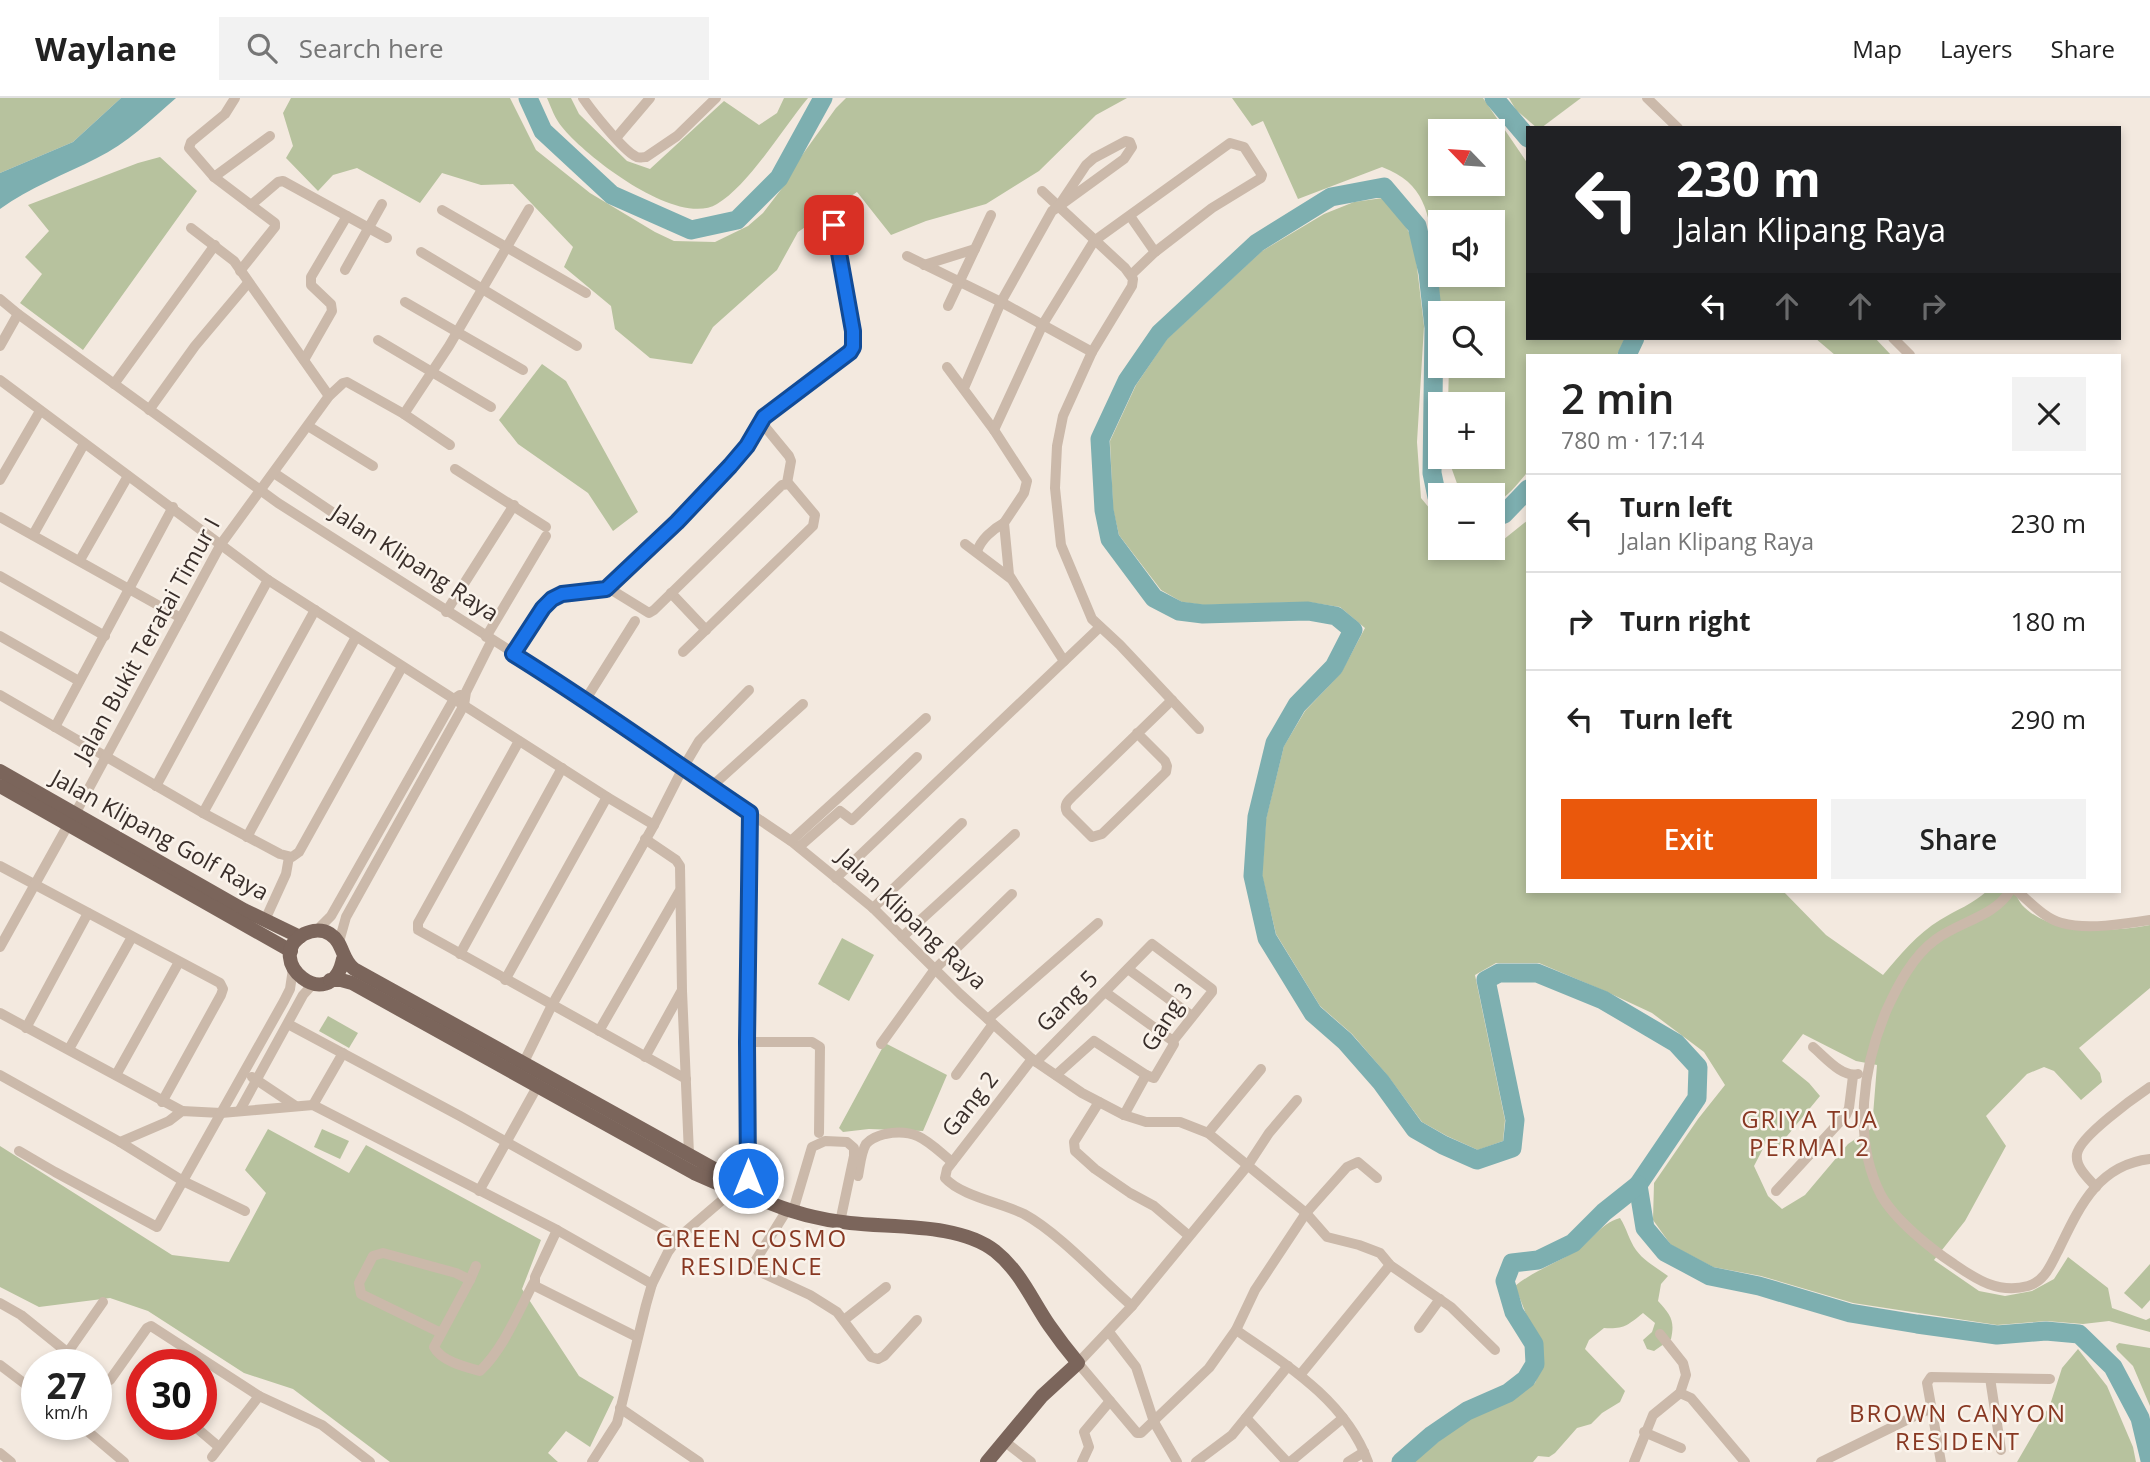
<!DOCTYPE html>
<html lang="en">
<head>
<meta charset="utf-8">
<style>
  body { margin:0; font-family:"Open Sans",sans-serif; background:#f2f2f2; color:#222; height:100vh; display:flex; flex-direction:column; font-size:26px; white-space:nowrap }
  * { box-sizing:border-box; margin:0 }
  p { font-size:23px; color:#767676 }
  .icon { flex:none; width:38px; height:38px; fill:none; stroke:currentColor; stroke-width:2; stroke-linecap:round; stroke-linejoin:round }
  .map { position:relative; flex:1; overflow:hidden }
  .side { position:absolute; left:1526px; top:256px; width:595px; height:539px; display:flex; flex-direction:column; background:#fff; border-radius:0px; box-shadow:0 4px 10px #0003 }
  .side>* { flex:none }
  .banner { position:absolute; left:1526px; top:28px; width:595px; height:214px; border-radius:0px; box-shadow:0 4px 10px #0003; background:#202124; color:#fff; overflow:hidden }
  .needle { width:46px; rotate:295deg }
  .buttons { position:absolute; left:1428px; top:21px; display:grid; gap:14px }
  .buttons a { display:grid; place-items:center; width:77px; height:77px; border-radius:0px; background:#fff; box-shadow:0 4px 10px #0003; font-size:35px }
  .speed { position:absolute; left:21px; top:1251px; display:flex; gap:14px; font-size:35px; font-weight:700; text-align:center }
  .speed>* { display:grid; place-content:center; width:91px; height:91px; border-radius:50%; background:#fff; box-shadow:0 4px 10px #0003; line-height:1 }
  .speed small { font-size:18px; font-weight:400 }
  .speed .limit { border:10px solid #d22; background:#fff; color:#111 }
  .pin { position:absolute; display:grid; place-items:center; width:60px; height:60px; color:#fff; margin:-30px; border-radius:14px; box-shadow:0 4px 10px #0006 }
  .me { position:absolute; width:77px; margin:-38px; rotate:0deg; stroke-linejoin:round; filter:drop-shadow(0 0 5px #0008) }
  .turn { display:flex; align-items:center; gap:24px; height:147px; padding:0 35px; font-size:32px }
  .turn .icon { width:91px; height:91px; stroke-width:2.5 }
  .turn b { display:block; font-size:49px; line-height:60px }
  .lanes { display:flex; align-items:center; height:66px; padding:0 35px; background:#0003; justify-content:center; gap:35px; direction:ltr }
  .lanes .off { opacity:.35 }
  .round { display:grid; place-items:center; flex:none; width:74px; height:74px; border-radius:0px; background:#f2f2f2 }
  .overview { display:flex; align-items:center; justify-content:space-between; height:119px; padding:0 35px }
  h1 { font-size:42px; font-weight:600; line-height:52px }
  .primary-button { display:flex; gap:14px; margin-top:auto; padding:14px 35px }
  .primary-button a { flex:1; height:80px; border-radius:0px; background:#ea580c; color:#fff; font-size:28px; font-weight:600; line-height:80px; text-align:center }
  .primary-button a+a { background:#f2f2f2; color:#222 }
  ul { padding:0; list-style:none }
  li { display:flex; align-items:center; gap:21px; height:98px; padding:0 35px; border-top:2px solid #e0e0e0 }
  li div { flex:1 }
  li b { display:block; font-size:26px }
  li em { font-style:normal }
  header { display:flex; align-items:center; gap:42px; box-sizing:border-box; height:98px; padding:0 35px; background:#fff; border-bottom:2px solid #e0e0e0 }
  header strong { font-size:33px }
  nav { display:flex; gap:38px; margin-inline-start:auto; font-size:24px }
  .search { width:490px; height:63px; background:#f2f2f2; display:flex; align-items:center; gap:18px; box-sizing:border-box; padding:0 24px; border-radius:0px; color:#767676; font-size:26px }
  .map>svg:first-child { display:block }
</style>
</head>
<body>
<header>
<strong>Waylane</strong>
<div class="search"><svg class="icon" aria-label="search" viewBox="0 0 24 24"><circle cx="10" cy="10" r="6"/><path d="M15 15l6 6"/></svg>Search here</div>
<nav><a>Map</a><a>Layers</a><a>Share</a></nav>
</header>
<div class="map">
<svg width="2150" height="1364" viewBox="0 0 2150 1364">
  <rect width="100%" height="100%" fill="#f3e9df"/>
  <g fill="#b7c29e" fill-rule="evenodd">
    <path d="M0,0H121L73,44L0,75Z"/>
    <path d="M291,0H510L536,52L590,95L655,134L674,143L715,144L748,128L763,115L783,89L800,60L836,10L846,0H1127L1096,17L1039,73L986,106L926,123L891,137L857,94L798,134L777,172L713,229L692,266L650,260L615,231L611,208L564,169L573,149L513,86L481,87L442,75L420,105L357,70L333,77L318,93L286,60L293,48L283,15Z"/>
    <path d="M547,0H571L579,16L627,63L650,71L724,3L759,27L777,15L784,0H808C783,30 749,87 717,106C678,130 586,59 562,29C555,21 551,9 547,0Z"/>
    <path d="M1232,0H1483L1528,66V240H1625L1617,257H1528V374C1517,385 1509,400 1493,405V397H1467L1460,394L1449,363V359H1493V306H1448L1449,268H1493V215H1442C1439,195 1436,176 1434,156C1429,115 1425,85 1382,69L1298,101L1263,23L1252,28ZM1440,33H1493V86H1440ZM1440,124H1493V177H1440Z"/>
    <path d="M1509,0H1581L1541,30H1537L1516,12Z"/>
    <path d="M160,59L197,93L83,252L20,205L42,176L25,159L49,133L28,107L138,65Z"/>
    <path d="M1390,99L1414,144L1424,228L1417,344L1421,400L1440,423V450H1493L1528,422V793H1783L1826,837L1883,877C1900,857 1917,836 1940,822C1956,812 1973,806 1987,793H2014C2016,797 2019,803 2022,807C2051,838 2112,834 2150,827V890L2079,950L2100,975L2102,984L2081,1002L2054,973L2044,969L2027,976L1986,1018L2006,1048L1965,1123L1934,1162L1979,1193L2005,1198L2032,1193L2054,1181L2068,1159L2108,1190L2112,1210L2146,1222L2150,1220V1234L2109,1223L2083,1226L2046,1223L1997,1227L1853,1205L1761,1178L1713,1169L1671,1147L1653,1122L1654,1085L1698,1021L1725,987L1704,954L1652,915L1607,894L1539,865H1496L1475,877L1505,1022L1503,1043L1478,1052L1447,1038L1422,1024L1388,978L1352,936L1320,908L1276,836L1262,777L1266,721L1284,648L1305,613L1341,575L1365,530L1340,509L1308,504L1204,507L1182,504L1161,492L1119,437L1113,411L1110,343L1136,287L1167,241L1262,153L1324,116L1354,104ZM1803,936L1856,963L1877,967L1872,1030L1848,1046L1805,1097L1782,1111L1768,1098L1754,1068L1768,1041L1778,1049L1820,998L1809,985L1782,963Z"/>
    <path d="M1815,240H1875L1891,257H1835Z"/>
    <path d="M542,266L566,283L638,414L613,433L588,395L518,346L499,322Z"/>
    <path d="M842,840L874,857L849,903L818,886Z"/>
    <path d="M328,918L358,935L349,950L319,933Z"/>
    <path d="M885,945L947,977L923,1033L869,1031L843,1034L839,1030Z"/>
    <path d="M268,1031L349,1075L366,1047L541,1142L522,1191L579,1278L614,1299L590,1349L566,1333L548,1355L558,1364H390L293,1291L244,1275L148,1213L110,1200L39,1209L0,1189V1048L172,1157L229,1164L266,1095L245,1072Z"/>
    <path d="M322,1031L349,1043L340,1061L314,1049Z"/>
    <path d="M1620,1120C1627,1131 1629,1142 1636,1152C1644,1163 1657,1170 1668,1178L1661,1186L1658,1203C1671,1217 1675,1223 1671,1241L1654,1253L1647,1251L1643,1242L1652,1234L1655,1225L1643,1215C1627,1228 1624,1231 1604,1230L1589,1242L1585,1251L1625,1293L1620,1304L1602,1315L1591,1326L1577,1330L1555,1355L1549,1359L1538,1358L1533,1364H1412L1416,1358L1433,1348L1463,1324L1498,1304L1508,1303L1535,1285L1541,1270L1539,1249L1515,1188C1532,1174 1554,1166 1572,1155C1591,1145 1599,1126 1620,1120Z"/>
    <path d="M2150,1166V1202L2142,1211L2124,1195Z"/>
    <path d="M2119,1245L2150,1250V1308L2133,1268L2117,1252L2116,1248Z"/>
    <path d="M2078,1251L2107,1288L2133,1349L2136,1364H2017L2050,1307L2062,1270Z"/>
  </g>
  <path fill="#7dafb0" d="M121,0H176C152,21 126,46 97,60C64,77 30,89 0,111V75L73,44Z"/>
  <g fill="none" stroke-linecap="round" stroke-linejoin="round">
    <g stroke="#7dafb0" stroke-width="19">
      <path d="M528,0L543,33L612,97L691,132L737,122L779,80L823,0"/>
      <path d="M1494,0L1528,40"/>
      <path d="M1627,257L1635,240"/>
      <path d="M1440,402L1437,399L1432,375L1434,230L1428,175L1417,128L1384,89L1331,99L1257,145L1160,235L1127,283L1100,341L1104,412L1110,441L1154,500L1179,513L1203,516L1308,513L1336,518L1353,532L1334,569L1297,607L1275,645L1257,719L1253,778L1267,840L1313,915L1345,943L1381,984L1415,1031L1443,1047L1477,1062L1512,1050L1515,1022L1486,882L1499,875H1537L1603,902L1676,945L1698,969L1697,1000L1638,1087L1645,1130L1665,1154L1710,1178L1759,1188L1850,1215L1917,1226L1997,1237L2046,1233L2079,1236L2113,1269L2140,1320L2150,1362"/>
      <path d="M1493,420L1504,416L1528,391"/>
      <path d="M1401,1364L1432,1337L1467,1313L1508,1295L1526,1281L1535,1266L1534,1246L1514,1214L1505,1183L1512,1165L1538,1162L1573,1145L1604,1114L1638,1087"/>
    </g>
    <g stroke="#cbb9aa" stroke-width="10">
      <path d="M235,0L225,16L191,44L189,50L214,79L275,125V129L240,173"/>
      <path d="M583,0C591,12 623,52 635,58C639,61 641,59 646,59L677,38L716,0"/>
      <path d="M1647,0L1678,30"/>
      <path d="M616,40L650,0"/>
      <path d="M214,79L270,38"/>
      <path d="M1042,93L1125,170L1133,181L1132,188L1092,254L1063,318L1057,348L1055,390L1061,447L1092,521L1120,547L1199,631"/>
      <path d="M251,107L278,84L283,83L387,140"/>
      <path d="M442,112L586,195"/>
      <path d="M1130,118L1155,154"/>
      <path d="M191,130L234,163L329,298"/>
      <path d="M421,154L577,248"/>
      <path d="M907,158L1001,204L1092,254"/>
      <path d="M924,167L975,151"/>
      <path d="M345,172L382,106"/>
      <path d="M0,201L18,216L278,405L586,601L683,670L791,743L873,810L960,896L1032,961L1082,995L1124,1017L1146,1024H1180L1208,1035L1306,1115L1327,1139L1359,1147L1380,1155L1390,1167L1451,1209L1495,1252"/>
      <path d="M405,204L523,272"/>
      <path d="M948,208L991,117"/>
      <path d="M1893,240L1910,257"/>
      <path d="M378,242L491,309"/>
      <path d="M0,248L18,216"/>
      <path d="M304,262L332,213L331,206L311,187V179L347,118"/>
      <path d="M947,269L994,332L1027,383L1024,395L1004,425L1009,477L1064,563"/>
      <path d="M0,282L268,482L607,699L654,727"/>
      <path d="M114,286L215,147"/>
      <path d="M964,290L1001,204L1052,113L1058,109L1086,67L1094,60L1126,43L1130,44L1132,49L1124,61L1058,109"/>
      <path d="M149,312L195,248L248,185"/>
      <path d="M404,316L450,347"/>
      <path d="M761,324L789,358L791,363L787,385"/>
      <path d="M308,328L373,368"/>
      <path d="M994,332L1043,226L1094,143L1230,45L1244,49L1262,77L1261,80L1212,110L1155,154L1132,176"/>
      <path d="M455,371L546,429"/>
      <path d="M274,375L341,420"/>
      <path d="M0,382L40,313"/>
      <path d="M0,419L181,520"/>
      <path d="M33,437L84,346"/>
      <path d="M965,446L1010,480"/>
      <path d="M977,454C980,442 993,431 1004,425"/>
      <path d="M80,462L128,378"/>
      <path d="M0,478L105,538"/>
      <path d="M606,490L677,424L730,368L747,348L764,319L850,254L853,249V233L834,127"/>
      <path d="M671,495L706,532"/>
      <path d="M446,514L514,407"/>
      <path d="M0,538L79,583"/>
      <path d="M486,539L546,438"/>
      <path d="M513,556L543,510L552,501L562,496L610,491L649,515L654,512L782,387L789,386L815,417L813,428L683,554"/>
      <path d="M0,597L203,715L280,756L292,759L299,754L402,569"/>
      <path d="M586,601L635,523"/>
      <path d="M55,629L173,409"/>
      <path d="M1137,635L1165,663L1167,668L1166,674L1102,736L1092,739L1067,714C1063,706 1069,702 1074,697L1172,602"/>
      <path d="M519,643L418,825V832L686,981"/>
      <path d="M156,688L268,482"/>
      <path d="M711,689L803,606"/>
      <path d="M203,715L315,512"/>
      <path d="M75,716L221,446L329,298L343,285L347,284L404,316L449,248L529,111"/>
      <path d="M247,739L356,539"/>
      <path d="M645,741L676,762L680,768L682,893L689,1056"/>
      <path d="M791,743L926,620"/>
      <path d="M799,749L840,713L852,722L917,659"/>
      <path d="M0,768L220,885L223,891L221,897L162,1004"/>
      <path d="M836,780L1100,529"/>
      <path d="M2010,793C1994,819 1958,824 1935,842C1913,858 1898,887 1887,911C1863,967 1852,1041 1881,1097C1895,1122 1931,1151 1954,1166C1977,1182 1999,1196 2028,1188C2045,1183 2050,1168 2058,1153C2079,1110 2097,1067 2150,1061"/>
      <path d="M2017,793C2030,804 2045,821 2062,825C2086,832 2125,826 2150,822"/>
      <path d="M873,810L962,725"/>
      <path d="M265,822L286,776L289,759"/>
      <path d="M316,833L331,818L454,601L460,597"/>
      <path d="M902,839L1015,736"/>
      <path d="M339,844L346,819L464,607L466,594L492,542"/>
      <path d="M0,849L68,727"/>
      <path d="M460,856L562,670"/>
      <path d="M1128,871L1192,918"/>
      <path d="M505,882L607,699"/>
      <path d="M1105,894L1173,943"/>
      <path d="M0,915L182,1013"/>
      <path d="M988,921L1098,825"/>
      <path d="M288,926L460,1018L678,1140"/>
      <path d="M26,930L88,815"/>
      <path d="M599,933L679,794"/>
      <path d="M747,944H812L820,949L819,1035"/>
      <path d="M881,946L935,871L1012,796"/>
      <path d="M1813,949C1825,959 1842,980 1858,976"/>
      <path d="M69,951L132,839"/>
      <path d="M645,959L681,894"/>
      <path d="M1032,961L947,1071L945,1080C961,1098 1002,1105 1024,1116C1059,1135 1101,1181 1132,1208"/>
      <path d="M1036,964L1152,846L1212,891V894L1173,943L1174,946L1154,980L1146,977L1124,1017"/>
      <path d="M520,972L552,907L654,727L683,670L699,643L749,592"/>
      <path d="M0,977L120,1044L183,1083L245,1113"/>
      <path d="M116,977L179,864"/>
      <path d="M956,977L993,926"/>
      <path d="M1056,977L1094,943L1146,977"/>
      <path d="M252,979L294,1007"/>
      <path d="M1297,1002L1269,1035L1248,1067L1132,1208L1078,1265L1137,1335H1141L1209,1270L1236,1232L1255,1192L1306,1115L1347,1069L1358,1064L1377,1080"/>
      <path d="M1099,1004L1074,1044L1075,1053L1095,1071L1130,1095L1154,1108L1188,1137"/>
      <path d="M313,1007L343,955"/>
      <path d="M240,1012L303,897L313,886"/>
      <path d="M1208,1035L1261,971"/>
      <path d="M120,1044L169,1023L182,1013L221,1015L313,1007L557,1132L652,1186"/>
      <path d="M19,1053L55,1074L157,1129L284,903L290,891L293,871"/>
      <path d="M858,1078C860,1068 861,1054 866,1046C871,1040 878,1038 885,1036C917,1029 929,1045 952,1064"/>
      <path d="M2096,1089C2088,1080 2075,1069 2077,1056C2079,1039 2135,999 2150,989"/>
      <path d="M479,1093L537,989"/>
      <path d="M1776,1093L1846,1017L1849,1010L1853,978"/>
      <path d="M787,1112L754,1165L758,1173L810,1197L837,1214L871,1259L878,1261L884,1258L917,1222"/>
      <path d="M793,1113L812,1049L825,1043L847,1044L854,1050V1058L840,1124"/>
      <path d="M557,1132L535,1179V1188L637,1239"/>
      <path d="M470,1182L476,1168"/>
      <path d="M0,1205L21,1217L83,1267"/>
      <path d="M844,1222L886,1189"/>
      <path d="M1419,1230L1440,1201"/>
      <path d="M1236,1232C1287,1267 1346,1303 1368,1364"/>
      <path d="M1109,1234L1136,1269L1154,1324L1177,1364"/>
      <path d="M441,1235L361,1196L359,1185L373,1158L383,1155L456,1175L470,1182L434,1249C441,1263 465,1269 480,1273C504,1250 518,1214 534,1184"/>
      <path d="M68,1254L103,1204"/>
      <path d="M0,1267L37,1295"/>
      <path d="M1300,1277L1390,1167"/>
      <path d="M96,1278L104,1283L110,1282L147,1230L151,1228L259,1298"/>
      <path d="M1990,1280L2001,1352"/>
      <path d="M1680,1295L1691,1300L1745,1364"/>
      <path d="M620,1310L699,1364"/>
      <path d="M1246,1320L1287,1364"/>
      <path d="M79,1326L124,1364"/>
      <path d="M192,1326L219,1349"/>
      <path d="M1644,1334L1681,1350"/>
      <path d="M1004,1343L1031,1364"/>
      <path d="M0,1355L11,1364"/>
      <path d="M212,1359L259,1298L322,1327L370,1364"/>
      <path d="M592,1364L617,1325L646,1207L652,1186L668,1154L678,1140L748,1080L747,944L750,715"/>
      <path d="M1082,1364L1089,1349L1084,1334L1110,1303"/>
      <path d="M1196,1364L1232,1337L1288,1268"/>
      <path d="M1290,1364L1343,1320"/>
      <path d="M1348,1364L1364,1354"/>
      <path d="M1634,1364L1653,1317L1680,1295L1686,1277L1683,1265L1660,1236"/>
      <path d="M1821,1364L1931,1310"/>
      <path d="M1941,1364L1927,1285L1931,1279L2050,1281"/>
    </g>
    <g stroke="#7b655b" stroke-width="14">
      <path d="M0,673L244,812L300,839"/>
      <path d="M0,688L291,853"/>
      <path d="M343,861C331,920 260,861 304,836C312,832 322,831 330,836C344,845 341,861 354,871L738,1084V1090"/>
      <path d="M330,882H341L352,885L694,1075L733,1092L738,1090C773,1109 811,1121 850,1125C894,1130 959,1125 995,1153C1020,1173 1032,1202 1049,1227C1058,1240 1068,1253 1078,1265L1042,1298L987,1364"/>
    </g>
  </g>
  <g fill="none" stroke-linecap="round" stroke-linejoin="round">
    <g stroke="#114b97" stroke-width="18">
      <path id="route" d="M748,1080L747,944L750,715C671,662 594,606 513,556L543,510L552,501L562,496L606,491L677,424L730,368L747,348L764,319L850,254L853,249V233L834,127"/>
    </g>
    <use href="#route" stroke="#1a73e8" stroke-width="12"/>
  </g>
  <g text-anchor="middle" stroke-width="5" stroke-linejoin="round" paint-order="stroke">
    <g font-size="23" fill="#392e2a" stroke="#faf3eb">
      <text transform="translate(415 465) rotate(33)" y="8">Jalan Klipang Raya</text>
      <text transform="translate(147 542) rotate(-61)" y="8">Jalan Bukit Teratai Timur I</text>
      <text transform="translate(160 737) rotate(29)" y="8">Jalan Klipang Golf Raya</text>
      <text transform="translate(912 821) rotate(43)" y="8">Jalan Klipang Raya</text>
      <text transform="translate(1067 903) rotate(-45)" y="8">Gang 5</text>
      <text transform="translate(1167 919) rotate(-58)" y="8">Gang 3</text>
      <text transform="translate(970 1006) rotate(-52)" y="8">Gang 2</text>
    </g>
    <g font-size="24" letter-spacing="2" fill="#883822" stroke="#faf3eb">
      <text x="1810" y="1030">GRIYA TUA<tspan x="1810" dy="28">PERMAI 2</tspan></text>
      <text x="752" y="1149">GREEN COSMO<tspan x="752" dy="28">RESIDENCE</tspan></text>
      <text x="1958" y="1324">BROWN CANYON<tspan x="1958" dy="28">RESIDENT</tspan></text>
    </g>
  </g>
</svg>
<div class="buttons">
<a><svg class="needle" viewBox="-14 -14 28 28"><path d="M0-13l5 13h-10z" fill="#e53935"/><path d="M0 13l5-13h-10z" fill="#767676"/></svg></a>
<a><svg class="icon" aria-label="sound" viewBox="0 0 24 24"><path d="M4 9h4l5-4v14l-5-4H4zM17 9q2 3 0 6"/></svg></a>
<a><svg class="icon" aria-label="search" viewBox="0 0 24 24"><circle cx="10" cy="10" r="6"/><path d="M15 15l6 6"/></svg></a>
<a>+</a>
<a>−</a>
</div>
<div class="speed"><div>27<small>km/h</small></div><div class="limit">30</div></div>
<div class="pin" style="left:834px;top:127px;background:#d93025"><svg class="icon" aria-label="arrive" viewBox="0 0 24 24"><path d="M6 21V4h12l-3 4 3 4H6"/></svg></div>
<svg class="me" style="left:748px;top:1080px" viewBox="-20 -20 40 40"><circle r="17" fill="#1a73e8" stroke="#fff" stroke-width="3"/><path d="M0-11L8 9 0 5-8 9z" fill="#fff"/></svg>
<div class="banner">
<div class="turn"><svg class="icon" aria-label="left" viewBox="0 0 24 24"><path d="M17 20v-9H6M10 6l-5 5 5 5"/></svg><div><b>230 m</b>Jalan Klipang Raya</div></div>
<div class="lanes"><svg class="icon" aria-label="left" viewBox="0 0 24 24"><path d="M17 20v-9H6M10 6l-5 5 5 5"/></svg><svg class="icon off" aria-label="ahead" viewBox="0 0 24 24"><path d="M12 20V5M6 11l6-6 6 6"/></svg><svg class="icon off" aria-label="ahead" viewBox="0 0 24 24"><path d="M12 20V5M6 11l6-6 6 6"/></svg><svg class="icon off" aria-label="right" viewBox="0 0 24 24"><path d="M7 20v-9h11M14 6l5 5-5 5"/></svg></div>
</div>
<section class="side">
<div class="overview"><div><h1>2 min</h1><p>780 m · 17:14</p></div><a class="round"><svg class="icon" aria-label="close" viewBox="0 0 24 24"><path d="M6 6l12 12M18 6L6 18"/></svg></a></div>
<ul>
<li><svg class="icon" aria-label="left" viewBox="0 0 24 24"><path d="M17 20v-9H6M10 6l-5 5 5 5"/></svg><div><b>Turn left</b><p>Jalan Klipang Raya</p></div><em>230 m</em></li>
<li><svg class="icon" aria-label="right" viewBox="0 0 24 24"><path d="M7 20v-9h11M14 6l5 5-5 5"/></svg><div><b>Turn right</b></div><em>180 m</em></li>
<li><svg class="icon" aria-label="left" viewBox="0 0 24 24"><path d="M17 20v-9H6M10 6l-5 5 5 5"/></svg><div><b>Turn left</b></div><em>290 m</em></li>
</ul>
<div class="primary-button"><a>Exit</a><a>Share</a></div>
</section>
</div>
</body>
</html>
